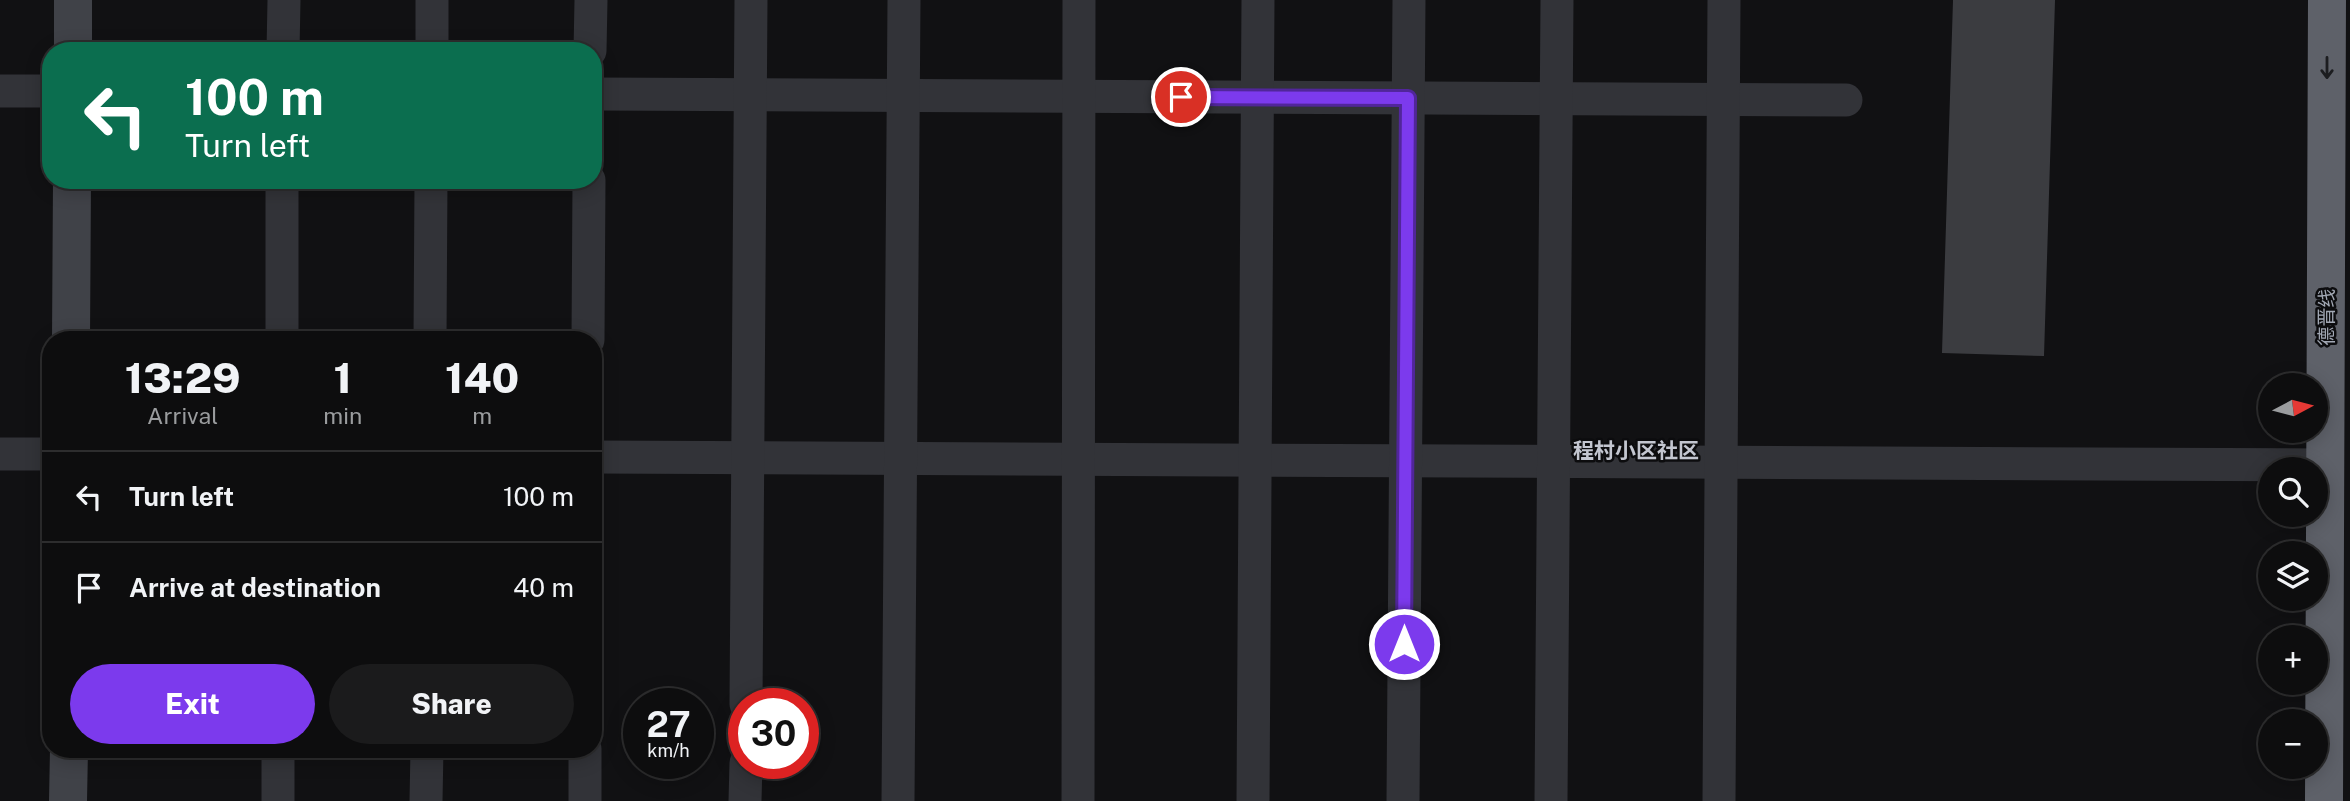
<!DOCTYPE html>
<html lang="en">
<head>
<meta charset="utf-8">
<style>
  body { margin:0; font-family:"Public Sans","Noto Sans SC",sans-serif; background:#1b1b1c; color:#f1f3f6; height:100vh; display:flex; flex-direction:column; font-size:26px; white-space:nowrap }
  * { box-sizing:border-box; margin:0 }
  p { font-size:23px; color:#9a9c9e }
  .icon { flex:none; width:38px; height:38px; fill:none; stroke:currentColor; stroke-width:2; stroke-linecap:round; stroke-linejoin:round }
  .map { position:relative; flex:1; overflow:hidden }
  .side { position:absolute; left:42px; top:331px; width:560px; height:427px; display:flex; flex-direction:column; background:#0d0d0e; border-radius:28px; box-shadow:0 4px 18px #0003,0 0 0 2px #2d2d2e }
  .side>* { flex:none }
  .top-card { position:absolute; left:42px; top:42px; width:560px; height:147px; border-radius:28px; box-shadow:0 4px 18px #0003,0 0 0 2px #2d2d2e; background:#0b6e4f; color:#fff; overflow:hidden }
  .needle { width:46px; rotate:83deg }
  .buttons { position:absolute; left:2258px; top:373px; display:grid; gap:14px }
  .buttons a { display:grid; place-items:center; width:70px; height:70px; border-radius:50%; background:#0d0d0e; box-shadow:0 4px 18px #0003,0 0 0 2px #2d2d2e; font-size:35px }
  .speed { position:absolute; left:623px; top:688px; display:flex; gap:14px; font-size:35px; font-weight:700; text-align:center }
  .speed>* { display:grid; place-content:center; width:91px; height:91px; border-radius:50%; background:#0d0d0e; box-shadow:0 4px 18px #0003,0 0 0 2px #2d2d2e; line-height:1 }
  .speed small { font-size:18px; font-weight:400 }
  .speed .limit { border:10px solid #d22; background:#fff; color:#111 }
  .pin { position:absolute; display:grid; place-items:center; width:60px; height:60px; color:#fff; margin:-30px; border:4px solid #fff; border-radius:50%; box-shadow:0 2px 7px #0007 }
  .me { position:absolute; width:77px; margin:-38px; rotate:0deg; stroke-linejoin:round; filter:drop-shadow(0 0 5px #0008) }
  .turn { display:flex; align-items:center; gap:24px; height:147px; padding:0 28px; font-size:32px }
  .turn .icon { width:91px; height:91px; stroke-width:2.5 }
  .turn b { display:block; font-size:49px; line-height:60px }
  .eta { display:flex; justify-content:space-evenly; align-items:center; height:119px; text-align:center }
  .eta b { font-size:42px; font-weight:800; line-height:49px }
  .button { display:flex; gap:14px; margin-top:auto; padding:14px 28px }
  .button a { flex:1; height:80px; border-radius:42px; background:#7c3aed; color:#fff; font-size:28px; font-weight:800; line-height:80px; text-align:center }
  .button a+a { background:#1b1b1c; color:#f1f3f6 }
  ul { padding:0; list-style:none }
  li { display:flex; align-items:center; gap:21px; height:91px; padding:0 28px; border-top:2px solid #2d2d2e }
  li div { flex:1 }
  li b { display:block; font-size:26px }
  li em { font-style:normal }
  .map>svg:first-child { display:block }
</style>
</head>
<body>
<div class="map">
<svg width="2350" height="801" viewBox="0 0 2350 801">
  <rect width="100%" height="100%" fill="#111113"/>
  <path fill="#3b3c40" d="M1953,0H2055L2044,356L1942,353Z"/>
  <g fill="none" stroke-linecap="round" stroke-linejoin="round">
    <g stroke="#323338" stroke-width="33">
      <path d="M283,51L284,0"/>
      <path d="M432,51V0"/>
      <path d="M590,51L591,0"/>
      <path d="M0,91H51"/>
      <path d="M593,94L1846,100"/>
      <path d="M282,340V180"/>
      <path d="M430,340L431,180"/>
      <path d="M588,340L589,180"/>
      <path d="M0,454H51"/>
      <path d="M593,457L2326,465"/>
      <path d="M746,704L751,0"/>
      <path d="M278,801V749"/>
      <path d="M426,801L427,749"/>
      <path d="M585,801V749"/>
      <path d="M745,801L746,763"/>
      <path d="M898,801L904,0"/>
      <path d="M1078,801L1079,0"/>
      <path d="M1253,801L1258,0"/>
      <path d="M1403,801L1409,0"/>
      <path d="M1551,801L1557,0"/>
      <path d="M1719,801L1724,0"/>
    </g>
    <g stroke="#404248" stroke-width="38">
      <path d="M73,51V0"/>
      <path d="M71,340L72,180"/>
      <path d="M68,801L69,749"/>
    </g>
    <path stroke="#5e6169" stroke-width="38" d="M2324,801L2327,0"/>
  </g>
  <defs><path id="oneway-shaft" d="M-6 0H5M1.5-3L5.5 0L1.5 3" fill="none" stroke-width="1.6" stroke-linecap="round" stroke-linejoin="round" transform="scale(1.75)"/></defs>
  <use stroke="#1c1d20" href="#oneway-shaft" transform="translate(2327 68) rotate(90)"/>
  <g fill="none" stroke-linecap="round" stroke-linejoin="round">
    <g stroke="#51269a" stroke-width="18">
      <path id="route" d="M1181,97L1408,98L1404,644"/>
    </g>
    <use href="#route" stroke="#7c3aed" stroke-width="12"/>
  </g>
  <g text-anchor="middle" stroke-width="5" stroke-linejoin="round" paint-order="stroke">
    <g font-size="19" fill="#a2a8b4" stroke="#0c0c0e">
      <text transform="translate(2326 317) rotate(-90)" y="7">德晋线</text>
    </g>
    <g font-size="21" font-weight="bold" fill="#c3c6d0" stroke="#0c0c0e">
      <text x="1636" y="458">程村小区社区</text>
    </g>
  </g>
</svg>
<div class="buttons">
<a><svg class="needle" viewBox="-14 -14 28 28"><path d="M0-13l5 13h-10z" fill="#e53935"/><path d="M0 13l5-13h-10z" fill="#9a9c9e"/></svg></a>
<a><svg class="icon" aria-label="search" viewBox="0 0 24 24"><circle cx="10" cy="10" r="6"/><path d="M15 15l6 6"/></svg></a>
<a><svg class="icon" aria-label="layers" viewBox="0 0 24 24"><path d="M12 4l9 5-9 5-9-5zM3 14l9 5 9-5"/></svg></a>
<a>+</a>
<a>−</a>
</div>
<div class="speed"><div>27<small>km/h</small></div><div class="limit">30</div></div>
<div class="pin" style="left:1181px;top:97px;background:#d93025"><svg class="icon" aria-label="arrive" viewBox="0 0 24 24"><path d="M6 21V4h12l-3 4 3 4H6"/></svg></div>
<svg class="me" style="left:1404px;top:644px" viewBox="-20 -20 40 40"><circle r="17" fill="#7c3aed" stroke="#fff" stroke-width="3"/><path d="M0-11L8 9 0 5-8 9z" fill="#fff"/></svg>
<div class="top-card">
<div class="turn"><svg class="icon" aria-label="left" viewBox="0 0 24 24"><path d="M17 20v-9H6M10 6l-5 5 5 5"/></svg><div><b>100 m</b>Turn left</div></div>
</div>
<section class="side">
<div class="eta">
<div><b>13:29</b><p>Arrival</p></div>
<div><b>1</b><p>min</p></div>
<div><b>140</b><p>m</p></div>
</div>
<ul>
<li><svg class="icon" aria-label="left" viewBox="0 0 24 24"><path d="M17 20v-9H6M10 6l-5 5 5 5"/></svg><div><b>Turn left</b></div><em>100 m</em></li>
<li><svg class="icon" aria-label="arrive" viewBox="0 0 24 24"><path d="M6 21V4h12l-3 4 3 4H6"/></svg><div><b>Arrive at destination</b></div><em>40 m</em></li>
</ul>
<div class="button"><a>Exit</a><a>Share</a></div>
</section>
</div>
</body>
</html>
